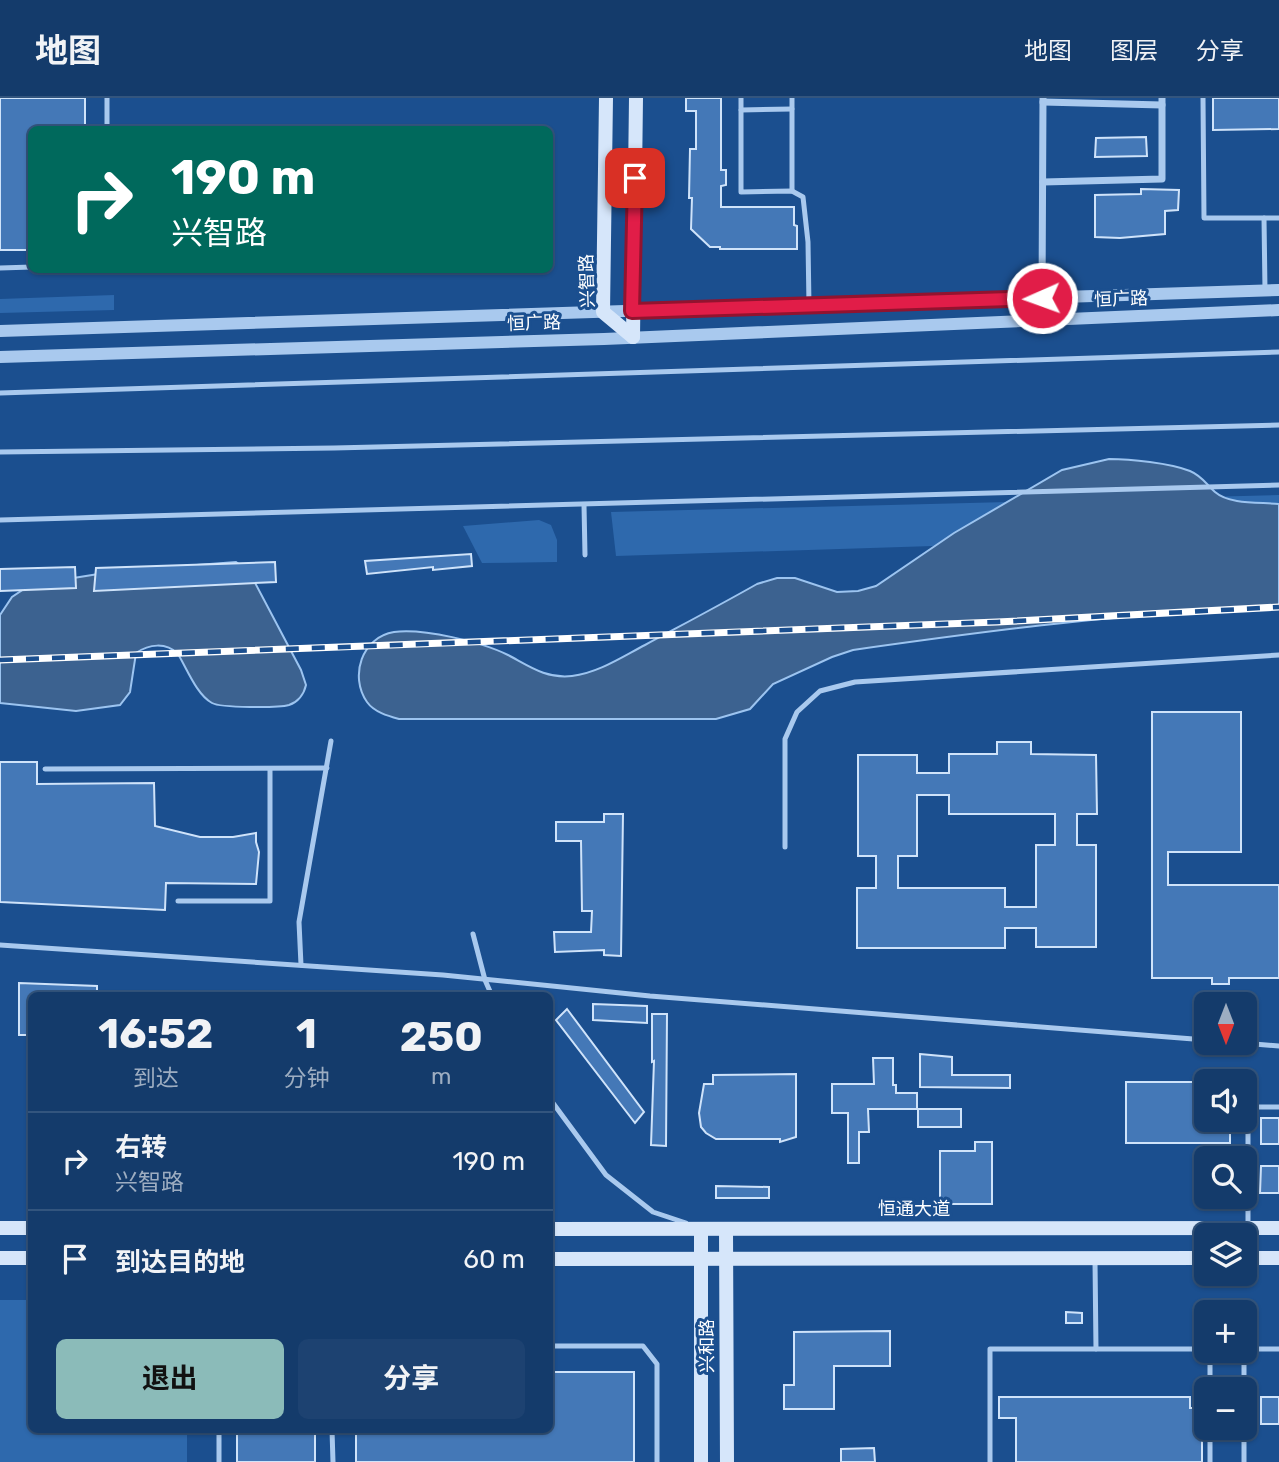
<!DOCTYPE html>
<html lang="zh">
<head>
<meta charset="utf-8">
<style>
  body { margin:0; font-family:Rubik,"Noto Sans SC",sans-serif; background:#1d4271; color:#f1f3f6; height:100vh; display:flex; flex-direction:column; font-size:26px; white-space:nowrap }
  * { box-sizing:border-box; margin:0 }
  p { font-size:23px; color:#9dadc1 }
  .icon { flex:none; width:38px; height:38px; fill:none; stroke:currentColor; stroke-width:2; stroke-linecap:round; stroke-linejoin:round }
  .map { position:relative; flex:1; overflow:hidden }
  .sheet { position:absolute; left:28px; top:894px; width:525px; height:441px; display:flex; flex-direction:column; background:#143b6b; border-radius:10px; box-shadow:0 2px 5px #0004,0 0 0 2px #33557e }
  .sheet>* { flex:none }
  .hud { position:absolute; left:28px; top:28px; width:525px; height:147px; border-radius:10px; box-shadow:0 2px 5px #0004,0 0 0 2px #33557e; background:#00695c; color:#fff; overflow:hidden }
  .needle { width:46px; rotate:180deg }
  .controls { position:absolute; left:1194px; top:894px; display:grid; gap:14px }
  .controls a { display:grid; place-items:center; width:63px; height:63px; border-radius:10px; background:#143b6b; box-shadow:0 2px 5px #0004,0 0 0 2px #33557e; font-size:35px }
  .pin { position:absolute; display:grid; place-items:center; width:60px; height:60px; color:#fff; margin:-30px; border-radius:14px; box-shadow:0 4px 10px #0006 }
  .me { position:absolute; width:77px; margin:-38px; rotate:268deg; stroke-linejoin:round; filter:drop-shadow(0 0 5px #0008) }
  .turn { display:flex; align-items:center; gap:24px; height:147px; padding:0 28px; font-size:32px }
  .turn .icon { width:91px; height:91px; stroke-width:2.5 }
  .turn b { display:block; font-size:49px; line-height:60px }
  .eta { display:flex; justify-content:space-evenly; align-items:center; height:119px; text-align:center }
  .eta b { font-size:42px; font-weight:700; line-height:49px }
  .button { display:flex; gap:14px; margin-top:auto; padding:14px 28px }
  .button a { flex:1; height:80px; border-radius:10px; background:#8bbbb9; color:#111; font-size:28px; font-weight:700; line-height:80px; text-align:center }
  .button a+a { background:#1d4271; color:#f1f3f6 }
  ul { padding:0; list-style:none }
  li { display:flex; align-items:center; gap:21px; height:98px; padding:0 28px; border-top:2px solid #33557e }
  li div { flex:1 }
  li b { display:block; font-size:26px }
  li em { font-style:normal }
  header { display:flex; align-items:center; gap:42px; box-sizing:border-box; height:98px; padding:0 35px; background:#143b6b; border-bottom:2px solid #33557e }
  header strong { font-size:33px }
  nav { display:flex; gap:38px; margin-inline-start:auto; font-size:24px }
  .map>svg:first-child { display:block }
</style>
</head>
<body>
<header>
<strong>地图</strong>
<nav><a>地图</a><a>图层</a><a>分享</a></nav>
</header>
<div class="map">
<svg width="1279" height="1364" viewBox="0 0 1279 1364">
  <rect width="100%" height="100%" fill="#1b4f8f"/>
  <g fill="#2e69ad">
    <path d="M114,197V212L0,215V201Z"/>
    <path d="M1279,397V437L616,458L611,414Z"/>
    <path d="M539,422L551,427L557,442V464L482,465L463,428Z"/>
    <path d="M0,1202H31L32,1332H187V1364H0Z"/>
  </g>
  <g fill="#3c6290" stroke="#9cc4f0" stroke-width="2">
    <path d="M1109,361C1130,361 1170,365 1190,373C1202,378 1206,386 1215,394C1230,407 1260,404 1279,406V511C1136,513 994,532 853,552L832,559L773,586L750,611L716,621H399C388,618 374,614 367,604C349,578 362,539 394,534C423,530 482,544 508,557C529,568 546,581 572,578C598,575 622,559 645,547C682,527 720,507 757,486L777,480H795L837,494L858,493L876,488L954,435L1062,372Z"/>
    <path d="M236,464L243,469L253,481L301,572L306,587C304,596 298,604 289,607C278,610 221,610 212,605C197,597 187,571 178,556C166,544 149,546 136,555L130,594L120,607L76,613L0,605V517L12,499L30,487L117,473Z"/>
  </g>
  <g fill="#4478b7" stroke="#cfe3fa" stroke-width="2" fill-rule="evenodd">
    <path d="M0,0H85V32H32V152H0Z"/>
    <path d="M686,0H721V72H726V87L721,88V109H794V127L797,128V151H720V149H710L691,131L692,100H689L690,51H696V13H686Z"/>
    <path d="M1213,0H1279V31L1213,32Z"/>
    <path d="M1146,39L1147,58L1095,59L1096,40Z"/>
    <path d="M1141,91L1179,92L1178,112L1165,113V136L1120,140L1095,139V97L1141,96Z"/>
    <path d="M471,456L472,468L433,472V469L367,476L365,463Z"/>
    <path d="M275,464L276,484L94,493L96,470Z"/>
    <path d="M75,469L76,490L0,493V471Z"/>
    <path d="M1152,614H1241V754H1168V787H1279V880H1229V886H1212V880H1152Z"/>
    <path d="M997,644H1031V656L1096,657L1097,716H1077V747H1096V849H1036V830H1005V850H857V790H876V758H858V657H917V675H949V656H997ZM917,697H949V716H1055V747H1036V809H1005V790H898V758H917Z"/>
    <path d="M0,664H37V686L154,685L155,728L200,739H233L256,735V744L259,754L256,786L166,785L165,812L0,804Z"/>
    <path d="M604,716H623L621,858L604,857V852L555,854L554,834H591L592,813H582L581,743H556V724H604Z"/>
    <path d="M19,885L97,888V898H32L29,937H19Z"/>
    <path d="M593,906L647,908V925L593,922Z"/>
    <path d="M567,911L644,1014L635,1025L556,922Z"/>
    <path d="M652,916H667L666,1048L651,1047L654,963L652,964Z"/>
    <path d="M920,956L952,959V977H1010V990L920,989Z"/>
    <path d="M873,960H893V987H896V995H917V1011H868L869,1034H859V1065H848V1015H832V986H874Z"/>
    <path d="M796,976V1039L780,1044V1041H716L706,1035L701,1029L699,1015L704,986H713V977Z"/>
    <path d="M1126,984H1206V1022H1230V1045H1126Z"/>
    <rect x="918" y="1011" width="43" height="18"/>
    <rect x="1261" y="1020" width="18" height="26"/>
    <path d="M975,1044H992V1106H940V1053H975Z"/>
    <path d="M1261,1068H1279V1095H1260Z"/>
    <path d="M716,1088L769,1089V1100H716Z"/>
    <path d="M1066,1214L1082,1215V1225H1066Z"/>
    <path d="M890,1233V1268H834V1311H784V1287H794V1234Z"/>
    <path d="M550,1274H634V1364H356V1332H550Z"/>
    <path d="M999,1299H1190V1310H1202V1364H1016V1320H999Z"/>
    <rect x="1261" y="1299" width="18" height="27"/>
    <rect x="237" y="1335" width="78" height="29"/>
    <path d="M874,1350L875,1364H841V1351Z"/>
  </g>
  <g fill="none" stroke-linecap="round" stroke-linejoin="round">
    <g stroke="#a9c9ee" stroke-width="5">
      <path d="M107,0V32"/>
      <path d="M741,0V94L792,93L803,99L808,144L809,207"/>
      <path d="M1203,0L1204,120H1279"/>
      <path d="M741,12L792,11"/>
      <path d="M792,93V0"/>
      <path d="M1264,120L1265,192"/>
      <path d="M0,170L32,169"/>
      <path d="M0,295L1279,254"/>
      <path d="M0,354L334,350L1279,327"/>
      <path d="M584,407L585,457"/>
      <path d="M0,422L1279,387"/>
      <path d="M45,671L327,670"/>
      <path d="M785,749V641L797,614L820,593L855,584L1279,557"/>
      <path d="M178,803H270V671"/>
      <path d="M473,836L485,882L492,898"/>
      <path d="M0,847L443,877L650,898L1206,942"/>
      <path d="M301,867L299,824L331,643"/>
      <path d="M1242,945L1279,948"/>
      <path d="M550,1001L606,1077L653,1114L686,1125"/>
      <path d="M1248,1127V1009H1279"/>
      <path d="M1095,1163L1096,1251"/>
      <path d="M550,1248H643L657,1266V1364"/>
      <path d="M1244,1251H1279"/>
      <path d="M1210,1253V1292"/>
      <path d="M1244,1292V1253"/>
      <path d="M1210,1330V1364"/>
      <path d="M219,1332V1364"/>
      <path d="M332,1332L333,1364"/>
      <path d="M990,1364V1251H1206"/>
      <path d="M1244,1364V1330"/>
    </g>
    <g stroke="#a9c9ee" stroke-width="7">
      <path d="M1043,4L1162,7"/>
      <path d="M1043,84L1162,81V0"/>
      <path d="M1042,200L1043,0"/>
    </g>
    <g stroke="#a9c9ee" stroke-width="12">
      <path d="M0,233L1279,192"/>
      <path d="M0,259L604,241L1279,212"/>
    </g>
    <g stroke="#d6e6fa" stroke-width="14">
      <path d="M606,0L603,214L633,239"/>
      <path d="M633,239L636,0"/>
      <path d="M0,1130H32"/>
      <path d="M550,1131L1279,1130"/>
      <path d="M701,1131V1364"/>
      <path d="M726,1131L727,1364"/>
      <path d="M0,1160H32"/>
      <path d="M1244,1160H1279"/>
      <path d="M550,1161L1206,1160"/>
    </g>
    <g stroke="#fff" stroke-width="7">
      <path id="rail" d="M0,562L997,524L1279,509"/>
    </g>
    <use href="#rail" stroke="#1b4f8f" stroke-width="4.5" stroke-dasharray="13" stroke-linecap="butt"/>
  </g>
  <g fill="none" stroke-linecap="round" stroke-linejoin="round">
    <g stroke="#92132f" stroke-width="18">
      <path id="route" d="M635,80L632,213L1042,200"/>
    </g>
    <use href="#route" stroke="#e11d48" stroke-width="12"/>
  </g>
  <g text-anchor="middle" stroke-width="6" stroke-linejoin="round" paint-order="stroke">
    <g font-size="18" fill="#fff" stroke="#1b4f8f">
      <text transform="translate(587 183) rotate(-92)" y="6">兴智路</text>
      <text transform="translate(1121 201) rotate(-2)" y="6">恒广路</text>
      <text transform="translate(534 225) rotate(-2)" y="6">恒广路</text>
      <text x="914" y="1117">恒通大道</text>
      <text transform="translate(707 1248) rotate(-90)" y="6">兴和路</text>
    </g>
  </g>
</svg>
<div class="controls">
<a><svg class="needle" viewBox="-14 -14 28 28"><path d="M0-13l5 13h-10z" fill="#e53935"/><path d="M0 13l5-13h-10z" fill="#9dadc1"/></svg></a>
<a><svg class="icon" aria-label="sound" viewBox="0 0 24 24"><path d="M4 9h4l5-4v14l-5-4H4zM17 9q2 3 0 6"/></svg></a>
<a><svg class="icon" aria-label="search" viewBox="0 0 24 24"><circle cx="10" cy="10" r="6"/><path d="M15 15l6 6"/></svg></a>
<a><svg class="icon" aria-label="layers" viewBox="0 0 24 24"><path d="M12 4l9 5-9 5-9-5zM3 14l9 5 9-5"/></svg></a>
<a>+</a>
<a>−</a>
</div>
<div class="pin" style="left:635px;top:80px;background:#d93025"><svg class="icon" aria-label="arrive" viewBox="0 0 24 24"><path d="M6 21V4h12l-3 4 3 4H6"/></svg></div>
<svg class="me" style="left:1042px;top:200px" viewBox="-20 -20 40 40"><circle r="17" fill="#e11d48" stroke="#fff" stroke-width="3"/><path d="M0-11L8 9 0 5-8 9z" fill="#fff"/></svg>
<div class="hud">
<div class="turn"><svg class="icon" aria-label="right" viewBox="0 0 24 24"><path d="M7 20v-9h11M14 6l5 5-5 5"/></svg><div><b>190 m</b>兴智路</div></div>
</div>
<section class="sheet">
<div class="eta">
<div><b>16:52</b><p>到达</p></div>
<div><b>1</b><p>分钟</p></div>
<div><b>250</b><p>m</p></div>
</div>
<ul>
<li><svg class="icon" aria-label="right" viewBox="0 0 24 24"><path d="M7 20v-9h11M14 6l5 5-5 5"/></svg><div><b>右转</b><p>兴智路</p></div><em>190 m</em></li>
<li><svg class="icon" aria-label="arrive" viewBox="0 0 24 24"><path d="M6 21V4h12l-3 4 3 4H6"/></svg><div><b>到达目的地</b></div><em>60 m</em></li>
</ul>
<div class="button"><a>退出</a><a>分享</a></div>
</section>
</div>
</body>
</html>
